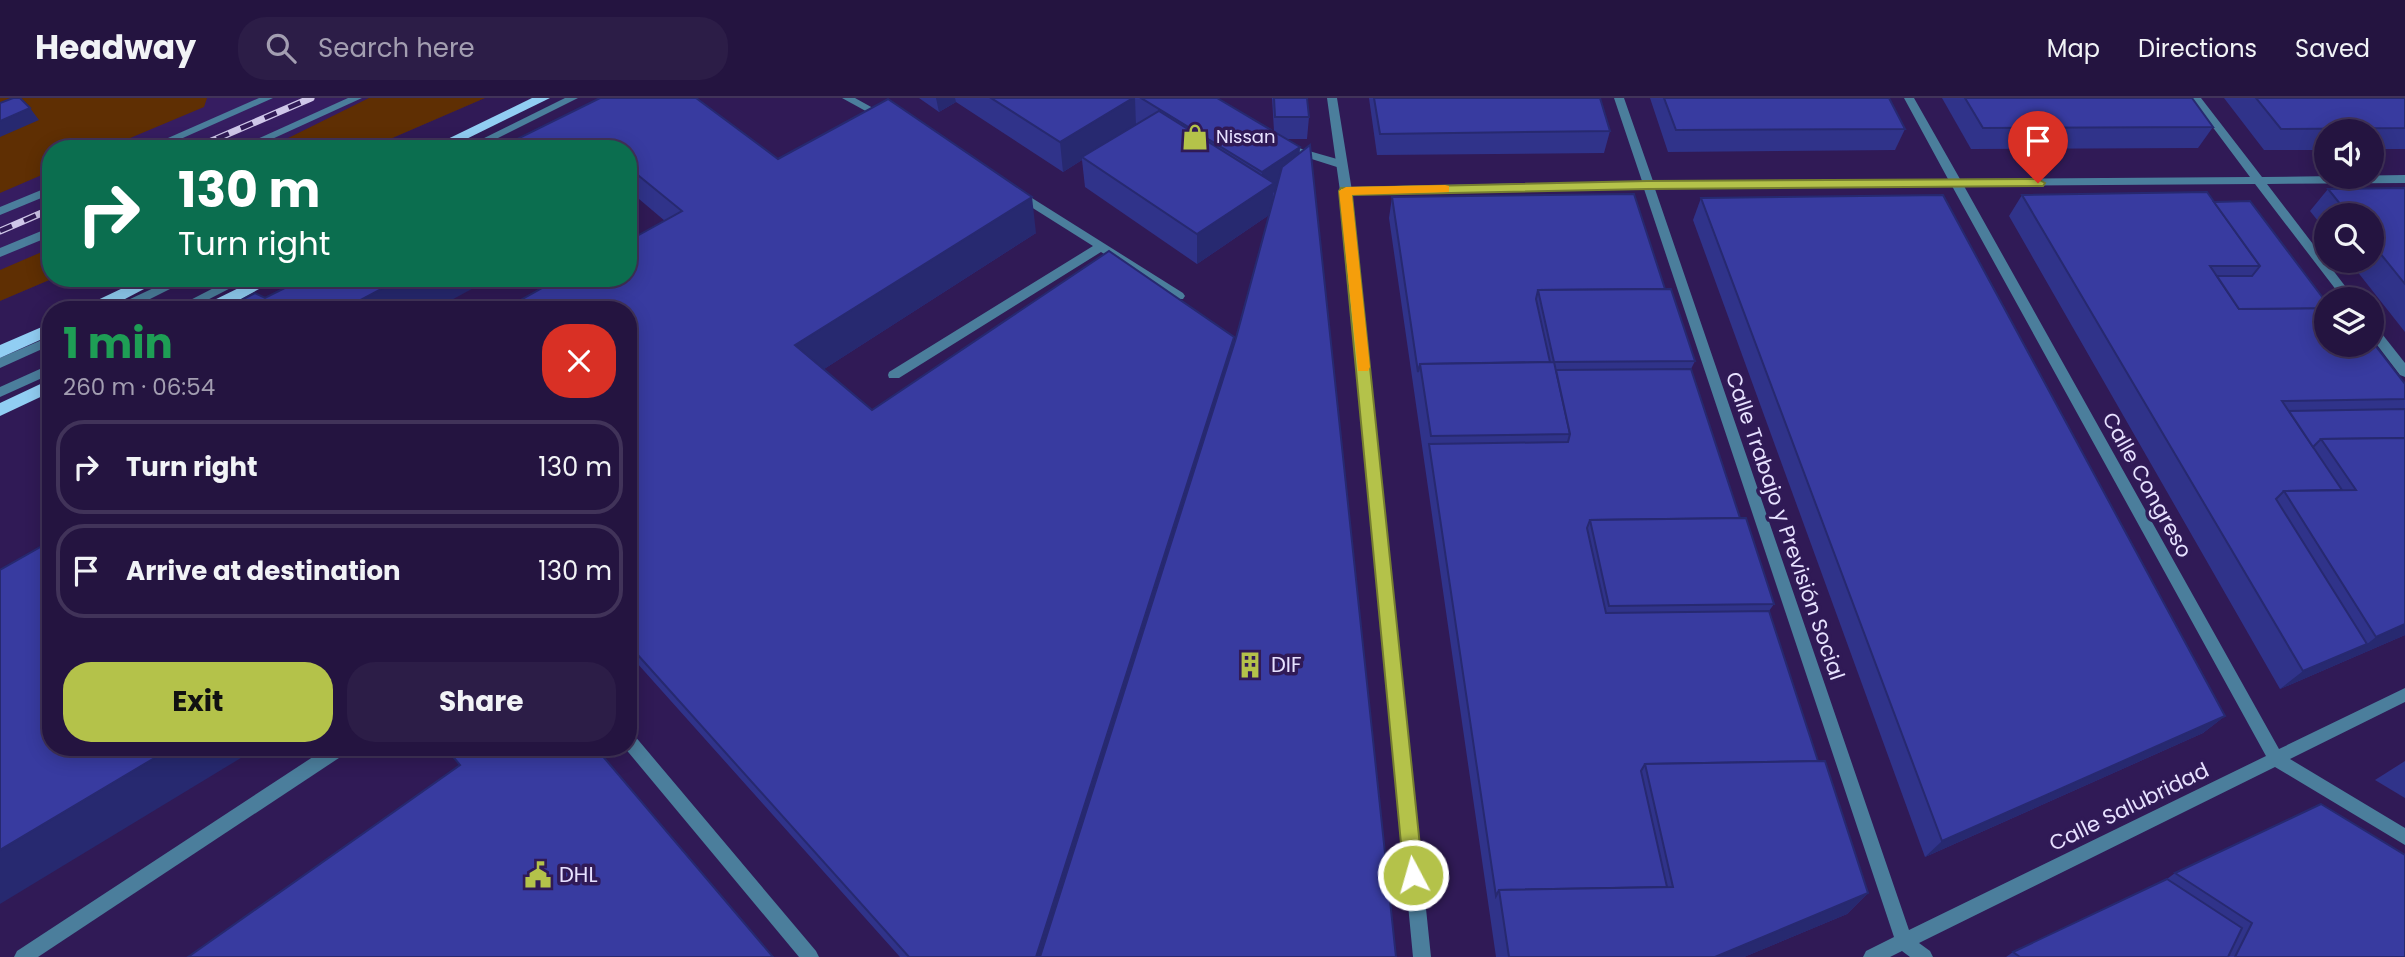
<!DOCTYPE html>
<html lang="en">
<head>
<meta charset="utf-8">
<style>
  body { margin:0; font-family:Poppins,sans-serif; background:#2c1d47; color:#f1f3f6; height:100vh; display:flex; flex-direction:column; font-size:26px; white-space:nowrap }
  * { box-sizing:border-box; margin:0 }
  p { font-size:23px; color:#a39eb1 }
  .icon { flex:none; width:38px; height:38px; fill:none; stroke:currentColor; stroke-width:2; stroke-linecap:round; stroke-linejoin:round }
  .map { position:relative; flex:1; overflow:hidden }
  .side { position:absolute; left:42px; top:203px; width:595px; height:455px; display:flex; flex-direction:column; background:#241440; border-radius:28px; box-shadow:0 4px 18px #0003,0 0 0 2px #413359 }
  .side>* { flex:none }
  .hud { position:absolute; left:42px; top:42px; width:595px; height:147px; border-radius:28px; box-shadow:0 4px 18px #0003,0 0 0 2px #413359; background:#0b6e4f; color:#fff; overflow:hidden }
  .fabs { position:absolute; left:2314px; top:21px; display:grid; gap:14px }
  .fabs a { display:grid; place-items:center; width:70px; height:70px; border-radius:50%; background:#241440; box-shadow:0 4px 18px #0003,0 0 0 2px #413359; font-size:35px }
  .pin { position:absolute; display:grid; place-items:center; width:60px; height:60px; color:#fff; margin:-72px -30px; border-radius:50% 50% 50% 0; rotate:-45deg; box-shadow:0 0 7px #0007 }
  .pin .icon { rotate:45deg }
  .me { position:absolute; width:77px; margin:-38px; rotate:354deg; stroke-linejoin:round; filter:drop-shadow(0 0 5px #0008) }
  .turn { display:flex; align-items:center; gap:24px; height:147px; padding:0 21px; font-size:32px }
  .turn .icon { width:91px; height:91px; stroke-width:2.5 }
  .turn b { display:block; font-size:49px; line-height:60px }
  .round { display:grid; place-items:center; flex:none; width:74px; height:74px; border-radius:28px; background:#2c1d47 }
  .overview { display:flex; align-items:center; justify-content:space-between; height:119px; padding:0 21px }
  h1 { font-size:42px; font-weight:700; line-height:52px; color:#1e9e55 }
  .action { display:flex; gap:14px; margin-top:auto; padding:14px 21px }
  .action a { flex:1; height:80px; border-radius:28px; background:#b4c24a; color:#111; font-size:28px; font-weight:700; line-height:80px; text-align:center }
  .action a+a { background:#2c1d47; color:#f1f3f6 }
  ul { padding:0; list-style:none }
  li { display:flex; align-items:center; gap:21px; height:94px; margin:0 14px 10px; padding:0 7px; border:4px solid #413359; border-radius:28px }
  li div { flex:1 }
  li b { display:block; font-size:26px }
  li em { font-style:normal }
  header { display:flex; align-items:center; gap:42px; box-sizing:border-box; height:98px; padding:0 35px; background:#241440; border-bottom:2px solid #413359 }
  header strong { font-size:33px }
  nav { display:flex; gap:38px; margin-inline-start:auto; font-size:24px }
  .search { width:490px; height:63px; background:#2c1d47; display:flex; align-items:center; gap:18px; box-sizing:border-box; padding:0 24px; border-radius:28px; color:#a39eb1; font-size:26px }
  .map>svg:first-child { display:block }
</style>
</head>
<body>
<header>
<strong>Headway</strong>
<div class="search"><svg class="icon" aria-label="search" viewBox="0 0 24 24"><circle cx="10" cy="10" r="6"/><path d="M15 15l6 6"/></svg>Search here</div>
<nav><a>Map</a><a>Directions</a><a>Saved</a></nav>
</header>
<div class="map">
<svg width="2405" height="859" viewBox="0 0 2405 859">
  <rect width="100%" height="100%" fill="#301a56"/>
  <path fill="#361d61" d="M0,0H485L367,51H51V180H54L0,203Z"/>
  <g fill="#5f2f03">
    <path d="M0,0H207L204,9L104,51H51V73L0,95Z"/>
    <path d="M369,0H485L367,51H266Z"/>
    <path d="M51,150V180H54L0,203V172Z"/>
  </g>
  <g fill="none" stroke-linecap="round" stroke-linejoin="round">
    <g fill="#4b7e9c" fill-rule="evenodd">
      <path d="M259,0H273L158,51H143Z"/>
      <path d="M565,0H578L476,51H462Z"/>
      <path d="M842,0H855L891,20L886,23L882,22Z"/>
      <path d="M1281,45L1344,63L1346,66L1340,70L1277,50V46Z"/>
      <path d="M51,88V96L0,117V109Z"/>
      <path d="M1016,90L1183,195L1185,198L1183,201H1175L1101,154L899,280H889L888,277L889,274L1093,148L1012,97L1010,94Z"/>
      <path d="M175,180H192L128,212H111L113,209Z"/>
      <path d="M233,180H250L188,212H171Z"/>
      <path d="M51,238V247L0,270V260Z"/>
      <path d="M51,266V276L0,299V289Z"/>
      <path d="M628,635L634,637L816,853L819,859H799L624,649H628Z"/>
      <path d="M328,649H350L348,654L38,859H14L17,853Z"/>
    </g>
    <g fill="#4b7e9c" fill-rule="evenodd">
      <path d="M1614,0H1624L1653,83L1948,81L1904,0H1914L1960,81L2250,79L2191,0H2201L2262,79L2405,77V85L2267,86L2355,201H2343L2255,86L1964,88L2279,651L2405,590V604L2290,661L2405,730V747L2275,669L1919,845L1930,853L1933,859H1910L1902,853L1890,859H1863L1866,853L1894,839L1644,91L1346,97L1340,93L1346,89L1642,83ZM1952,88L2266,658L1909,832L1655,91Z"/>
      <path d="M2371,226L2375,227L2405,265V279L2400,277L2371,239Z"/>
    </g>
    <g fill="#4b7e9c" fill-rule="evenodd">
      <path d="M348,0H362L250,51H235Z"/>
      <path d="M1327,0H1337L1352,93L1431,859H1413L1340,93Z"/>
      <path d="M51,129V138L0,159V150Z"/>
    </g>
    <g fill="#91cef3" fill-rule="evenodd">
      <path d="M532,0H550L446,51H427Z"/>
      <path d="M144,180H165L104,212H82L85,208Z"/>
      <path d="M259,180H279L221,212H199L202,208Z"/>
      <path d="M51,225V237L0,260V247Z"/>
      <path d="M51,281V294L0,318V305Z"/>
    </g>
    <g stroke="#cfc7e9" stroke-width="7">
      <g id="rail">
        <path d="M193,51L311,0"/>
        <path d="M0,133L51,111"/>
      </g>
    </g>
    <use href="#rail" stroke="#301a56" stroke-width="4.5" stroke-dasharray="13" stroke-linecap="butt"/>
  </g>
  <g fill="#30338a">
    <path d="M919,0H1217L1274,33L1272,0H1307L1309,19L1307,41H1287L1300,49L1299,55L1396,859H900L628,555V212L665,123L639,101L628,107V51L778,61L1036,135L824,271L872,312L1234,239V246L1269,117L1197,166L1085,89L1082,62L1063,74L956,4L939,14Z"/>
    <path d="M1369,0H1600L1610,33L1604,55L1377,57Z"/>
    <path d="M1650,0H1889L1905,31L1895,52L1668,54Z"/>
    <path d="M1942,0H2192L2213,29L2198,50L1971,51Z"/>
    <path d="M2224,0H2405V51H2371V33H2326V52H2264Z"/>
    <path d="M2405,90V234L2349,163H2371V117H2326V133L2310,113L2328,91Z"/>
    <path d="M2207,94L2326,247L2405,286V537L2280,591L2009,118L2022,97Z"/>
    <path d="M1392,99L1665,191L1695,263L1691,271L1740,420L1774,506L1769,513L1818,663L1868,795L1847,816L1744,859H1496L1389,120Z"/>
    <path d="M1701,100L2225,618L2203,635L1925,759L1693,122Z"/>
    <path d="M2405,663V700L2375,682Z"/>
    <path d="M2175,775L2405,859H2006L2013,854L2167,781Z"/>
  </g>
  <g fill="#272970">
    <path d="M936,0H955L956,4L939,14Z"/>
    <path d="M1133,0H1135L1136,28L1082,59V62L1063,74L1060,44Z"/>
    <path d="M30,10L39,22L0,39V23Z"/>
    <path d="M1300,49L1298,79L1273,95L1272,115L1197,166V136L1261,93L1262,74Z"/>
    <path d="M628,76L639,101L628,107Z"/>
    <path d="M1032,99L1036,135L807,282L795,247Z"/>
    <path d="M402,180H492L433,212H342Z"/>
    <path d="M1234,239L1233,274L1050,859H1036Z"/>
    <path d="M2405,526V537L2280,591L2303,573L2367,546L2376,539Z"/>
    <path d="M2225,618L2203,635L1925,759L1942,743Z"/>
    <path d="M173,649H259L0,806V752Z"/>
    <path d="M1868,795L1847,816L1744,859H1715Z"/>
  </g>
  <g fill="#383ba0" stroke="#272970" stroke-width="2">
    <path d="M13,0H20L30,10L0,23V5Z"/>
    <path d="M600,0H696L778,61L888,1L1032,99L795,247L872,312L1109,153L1234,239L1036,859H909L628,546V212H503L560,180H628V143L682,113L628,69V51H497Z"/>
    <path d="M991,0H1133L1060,44Z"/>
    <path d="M1141,0H1217L1300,49L1262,74Z"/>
    <path d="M1274,0H1307L1309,19H1275Z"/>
    <path d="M1374,0H1600L1610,33L1380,36Z"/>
    <path d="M1664,0H1889L1905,31L1676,32Z"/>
    <path d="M1965,0H2192L2213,29L1983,30Z"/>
    <path d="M2256,0H2405V30L2281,31Z"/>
    <path d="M1159,13L1274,85L1197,136L1082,59Z"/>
    <path d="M1310,47L1396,859H1040L1236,240L1282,69Z"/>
    <path d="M2405,90V186L2371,144V117H2349L2328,91Z"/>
    <path d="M2207,94L2260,168H2210L2239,211L2326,210V247H2371V242L2405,286V301L2282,303L2342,392L2284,393L2276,401L2367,546L2303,573L2022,97Z"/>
    <path d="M1634,96L1665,191L1538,192L1536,201L1550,264L1420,266L1418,274L1392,99Z"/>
    <path d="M1943,97L2225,618L1942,743L1701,100Z"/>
    <path d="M2250,103L2326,204V210L2239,211L2217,178H2252L2260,168L2214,104Z"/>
    <path d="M300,180H402L342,212H222L255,195L265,200L301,182Z"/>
    <path d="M1671,191L1695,263L1554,264L1570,336L1431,338L1420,266L1554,264L1538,192Z"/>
    <path d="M1691,271L1740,420L1590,422L1587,430L1606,515L1769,513L1818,663L1645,666L1641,673L1667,789L1499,792L1496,798L1429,346L1568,344L1570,336L1556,272Z"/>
    <path d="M2405,311V340L2321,341L2313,349L2289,313Z"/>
    <path d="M2405,340V526L2376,539L2284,393L2356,392L2321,341Z"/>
    <path d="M1746,420L1774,506L1609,508L1590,422Z"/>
    <path d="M51,443V649H173L0,752V472Z"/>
    <path d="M445,649H595L773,859H188L460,667Z"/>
    <path d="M1825,663L1868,795L1715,859H1509L1499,792L1673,789L1645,666Z"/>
    <path d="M2321,706L2405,757V859H2235L2252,825L2175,775Z"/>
    <path d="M2167,781L2242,830L2228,859H2020L2013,854Z"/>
  </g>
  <path fill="#b4c24a" stroke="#757e30" stroke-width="2" d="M2038,81L2045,85L2043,88L1647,91L1352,97L1423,777L1420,783L1413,786L1407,783L1404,777L1339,93L1341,90L1647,83Z"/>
  <path fill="#f59e0b" d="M1445,87L1449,88V94L1352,97L1370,269L1368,273H1358L1339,93L1346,89Z"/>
  <defs>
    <g id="shop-bare" transform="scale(2.1)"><path d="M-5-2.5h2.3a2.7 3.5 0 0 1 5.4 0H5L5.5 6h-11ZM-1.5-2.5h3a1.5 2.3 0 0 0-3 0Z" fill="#b4c24a" stroke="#301a56" stroke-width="2.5" paint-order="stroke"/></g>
    <g id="building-bare" transform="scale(2.1)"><path d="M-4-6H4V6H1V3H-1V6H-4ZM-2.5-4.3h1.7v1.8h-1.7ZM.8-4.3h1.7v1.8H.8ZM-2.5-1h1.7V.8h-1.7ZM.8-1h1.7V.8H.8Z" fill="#b4c24a" stroke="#301a56" stroke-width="2.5" paint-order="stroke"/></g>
    <g id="civic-bare" transform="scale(2.1)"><path d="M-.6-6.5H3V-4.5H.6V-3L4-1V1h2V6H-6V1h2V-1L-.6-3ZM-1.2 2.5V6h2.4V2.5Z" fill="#b4c24a" stroke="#301a56" stroke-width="2.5" paint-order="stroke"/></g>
  </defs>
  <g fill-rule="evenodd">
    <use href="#shop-bare" x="1195" y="39"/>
    <use href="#building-bare" x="1250" y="567"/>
    <use href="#civic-bare" x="538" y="777"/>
  </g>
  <g text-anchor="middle" stroke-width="7" stroke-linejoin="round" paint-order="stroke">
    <g font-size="18" fill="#e7e1ff" stroke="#301a56" text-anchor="start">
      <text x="1216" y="45">Nissan</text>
    </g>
    <g font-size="21" fill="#e7e1ff" stroke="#301a56">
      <text transform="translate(2147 387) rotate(61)" y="7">Calle Congreso</text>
      <text transform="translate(1785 428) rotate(71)" y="7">Calle Trabajo y Previsión Social</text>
      <text transform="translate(2129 709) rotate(-26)" y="7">Calle Salubridad</text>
    </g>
    <g font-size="21" fill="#e7e1ff" stroke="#301a56" text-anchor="start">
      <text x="1271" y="574">DIF</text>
      <text x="559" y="784">DHL</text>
    </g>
  </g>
</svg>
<div class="fabs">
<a><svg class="icon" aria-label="sound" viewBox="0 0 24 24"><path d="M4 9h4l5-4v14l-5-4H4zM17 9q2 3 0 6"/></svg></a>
<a><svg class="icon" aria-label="search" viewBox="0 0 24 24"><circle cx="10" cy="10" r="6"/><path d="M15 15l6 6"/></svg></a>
<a><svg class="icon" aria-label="layers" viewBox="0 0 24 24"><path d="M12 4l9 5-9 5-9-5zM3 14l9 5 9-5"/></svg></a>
</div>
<div class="pin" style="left:2038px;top:85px;background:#d93025"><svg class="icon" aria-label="arrive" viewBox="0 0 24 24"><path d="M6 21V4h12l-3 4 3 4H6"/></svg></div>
<svg class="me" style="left:1413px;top:777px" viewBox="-20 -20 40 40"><circle r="17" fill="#b4c24a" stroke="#fff" stroke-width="3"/><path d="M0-11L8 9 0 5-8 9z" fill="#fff"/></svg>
<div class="hud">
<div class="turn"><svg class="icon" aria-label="right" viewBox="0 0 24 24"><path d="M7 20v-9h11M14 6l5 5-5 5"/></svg><div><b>130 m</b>Turn right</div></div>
</div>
<section class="side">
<div class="overview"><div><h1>1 min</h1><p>260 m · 06:54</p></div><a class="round" style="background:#d93025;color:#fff"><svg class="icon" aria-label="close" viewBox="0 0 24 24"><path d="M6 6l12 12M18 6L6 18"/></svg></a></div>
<ul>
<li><svg class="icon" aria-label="right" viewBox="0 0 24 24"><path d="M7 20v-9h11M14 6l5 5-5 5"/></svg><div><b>Turn right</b></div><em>130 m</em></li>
<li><svg class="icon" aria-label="arrive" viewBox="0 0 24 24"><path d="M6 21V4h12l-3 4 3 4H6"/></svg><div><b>Arrive at destination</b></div><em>130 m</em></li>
</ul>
<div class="action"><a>Exit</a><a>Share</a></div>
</section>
</div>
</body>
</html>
